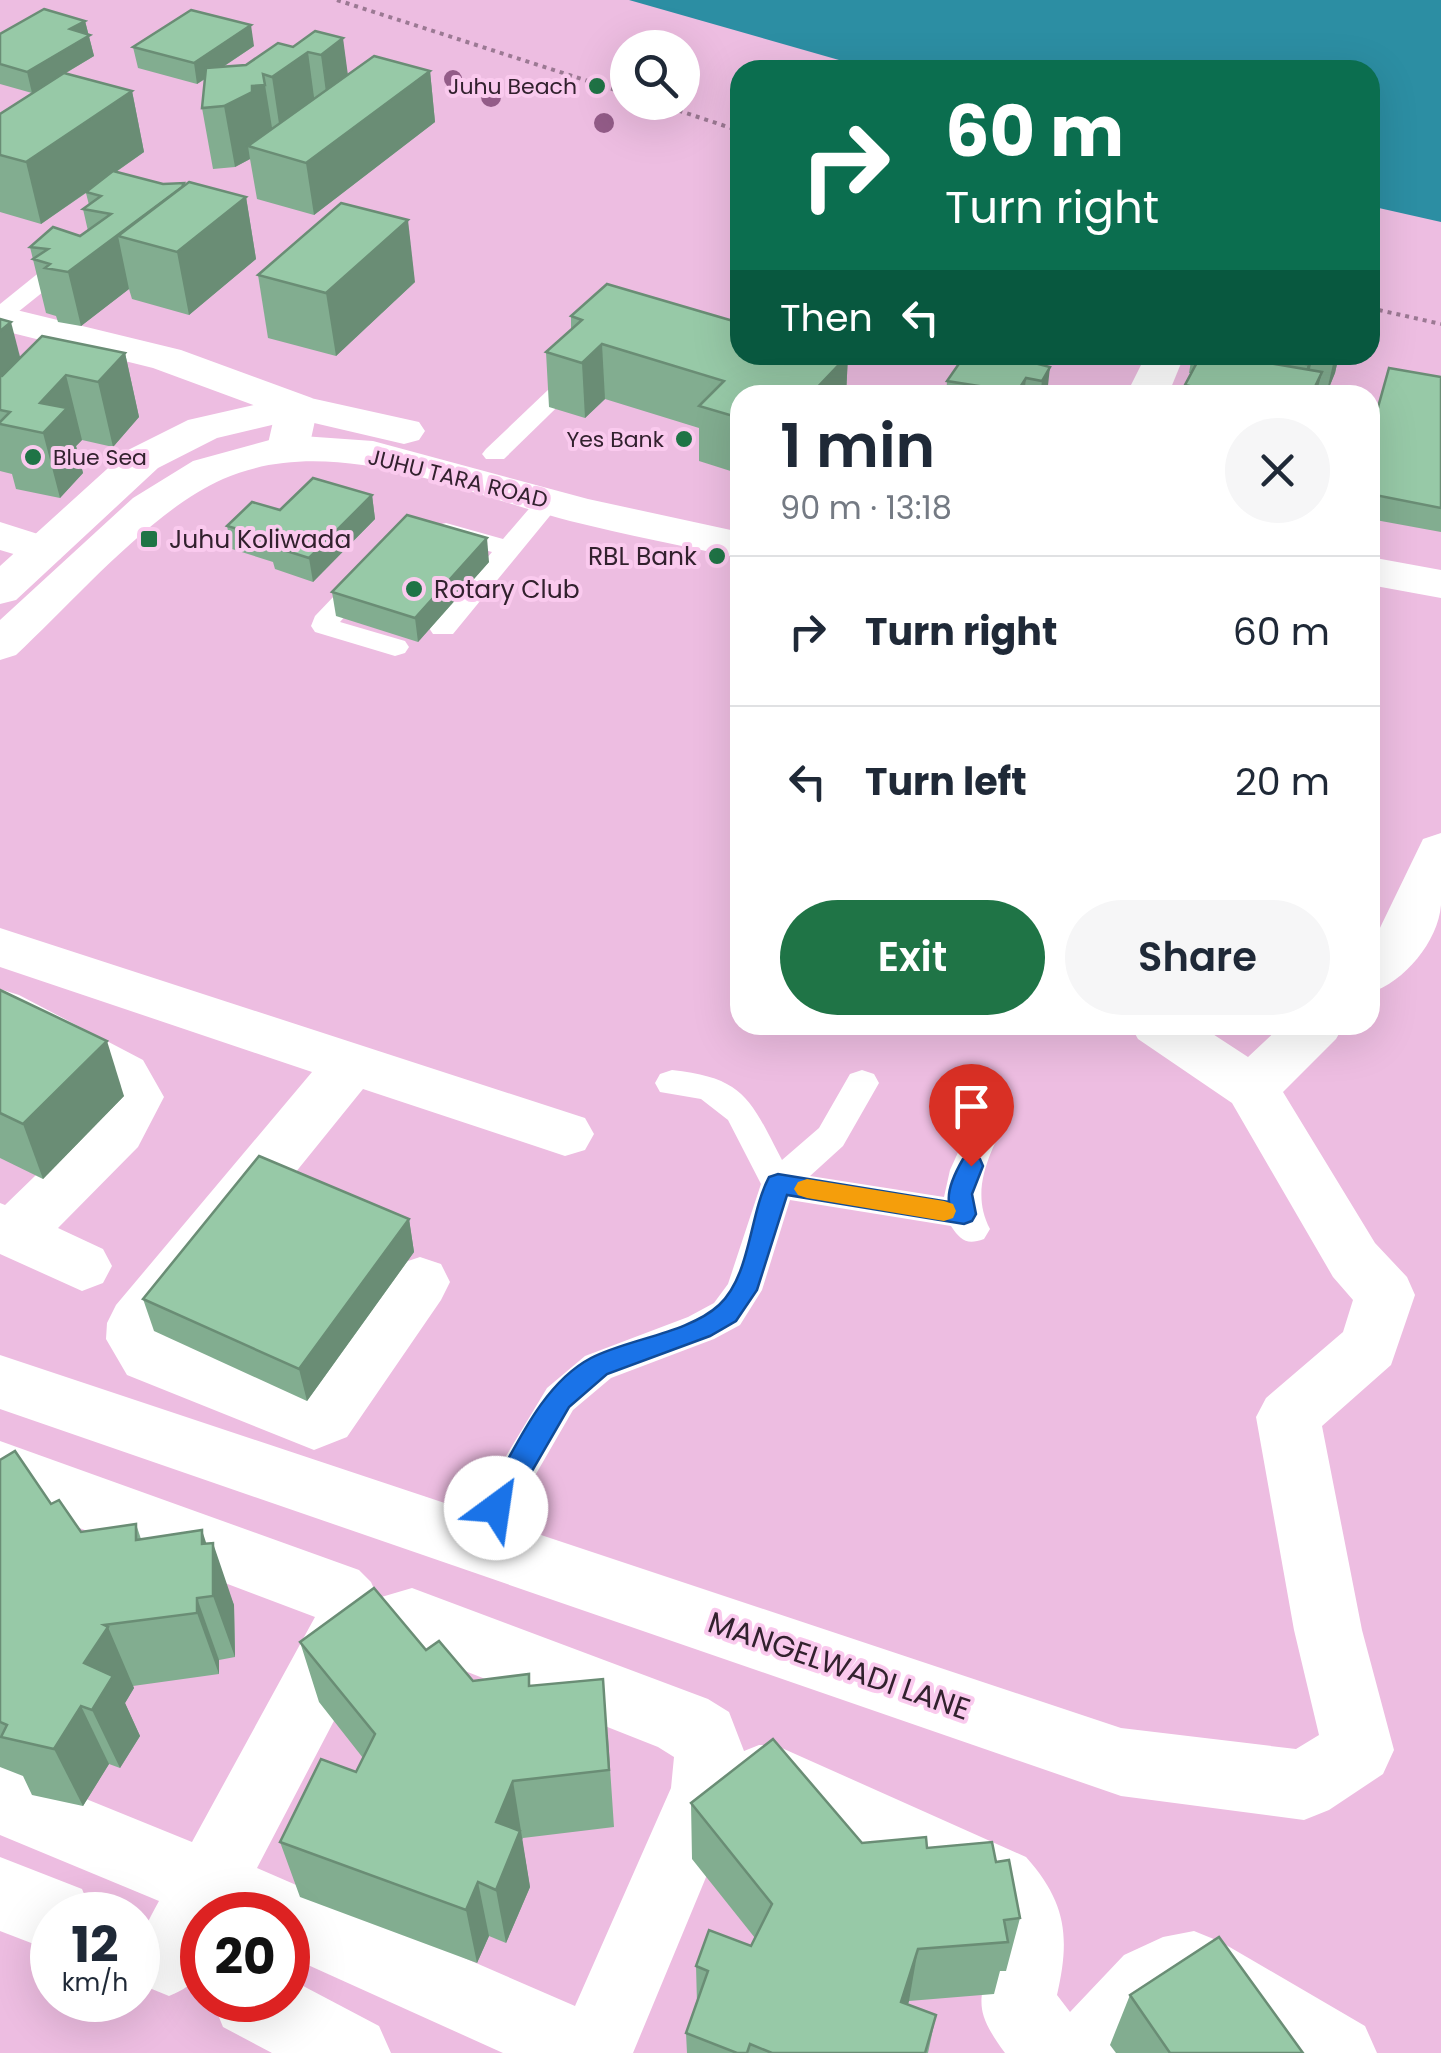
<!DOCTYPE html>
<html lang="en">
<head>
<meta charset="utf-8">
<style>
  body { margin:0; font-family:Poppins,sans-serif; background:#f6f6f7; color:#1f2937; height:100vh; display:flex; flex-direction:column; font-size:38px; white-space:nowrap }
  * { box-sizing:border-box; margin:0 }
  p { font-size:32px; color:#747a83 }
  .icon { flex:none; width:55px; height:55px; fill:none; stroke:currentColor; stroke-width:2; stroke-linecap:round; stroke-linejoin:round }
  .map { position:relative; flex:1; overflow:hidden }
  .details { position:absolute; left:730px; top:385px; width:650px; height:650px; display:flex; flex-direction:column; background:#fff; border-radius:30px; box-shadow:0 10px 40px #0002 }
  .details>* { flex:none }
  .guide { position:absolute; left:730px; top:60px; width:650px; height:305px; border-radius:30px; box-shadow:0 10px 40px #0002; background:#0b6e4f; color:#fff; overflow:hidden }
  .buttons { position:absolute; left:610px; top:30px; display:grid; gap:20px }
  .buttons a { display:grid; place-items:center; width:90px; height:90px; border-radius:50%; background:#fff; box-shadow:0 10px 40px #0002; font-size:50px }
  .speed { position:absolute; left:30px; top:1892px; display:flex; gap:20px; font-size:50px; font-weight:700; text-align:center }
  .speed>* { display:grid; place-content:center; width:130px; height:130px; border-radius:50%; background:#fff; box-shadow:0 10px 40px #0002; line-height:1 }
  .speed small { font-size:25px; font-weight:400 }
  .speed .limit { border:15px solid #d22; background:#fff; color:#111 }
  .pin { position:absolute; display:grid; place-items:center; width:85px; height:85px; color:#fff; margin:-102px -42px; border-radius:50% 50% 50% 0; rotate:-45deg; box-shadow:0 0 10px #0007 }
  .pin .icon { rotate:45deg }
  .me { position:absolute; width:110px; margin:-55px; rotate:31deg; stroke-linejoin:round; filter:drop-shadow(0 0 8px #0008) }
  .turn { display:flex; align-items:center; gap:35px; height:210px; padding:0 50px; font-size:45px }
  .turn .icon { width:130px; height:130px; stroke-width:2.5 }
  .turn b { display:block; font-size:70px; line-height:85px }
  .then { display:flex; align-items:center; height:95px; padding:0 50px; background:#0003; gap:20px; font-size:38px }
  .round { display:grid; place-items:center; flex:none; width:105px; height:105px; border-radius:52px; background:#f6f6f7 }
  .overview { display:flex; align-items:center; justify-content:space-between; height:170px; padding:0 50px }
  h1 { font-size:60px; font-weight:600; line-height:75px }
  .primary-button { display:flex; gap:20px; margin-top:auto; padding:20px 50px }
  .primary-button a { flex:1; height:115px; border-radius:60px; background:#1f7446; color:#fff; font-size:40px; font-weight:600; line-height:115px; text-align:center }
  .primary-button a+a { background:#f6f6f7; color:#1f2937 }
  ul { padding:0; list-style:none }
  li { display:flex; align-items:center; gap:30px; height:150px; padding:0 50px; border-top:2px solid #e0e1e3 }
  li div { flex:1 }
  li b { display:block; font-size:38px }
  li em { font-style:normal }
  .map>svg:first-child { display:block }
</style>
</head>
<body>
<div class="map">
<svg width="1441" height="2053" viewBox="0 0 1441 2053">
  <rect width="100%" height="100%" fill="#edbde1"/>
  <path fill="#2c8ea3" d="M629,0H1441V222L1370,206V70H874Z"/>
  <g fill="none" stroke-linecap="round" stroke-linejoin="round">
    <g stroke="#9b7993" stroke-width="4" stroke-dasharray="4 5" stroke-linecap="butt">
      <path d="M337,0L628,94"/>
      <path d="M653,102L740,131"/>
      <path d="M1370,308L1441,324"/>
    </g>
    <g fill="#fff" fill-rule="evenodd">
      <path d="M75,248L83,250L86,255L83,260L8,320L0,322V304L67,250Z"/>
      <path d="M578,367L586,369L590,374L586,379L504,459H486L482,454L486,449L570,369Z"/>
      <path d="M549,493L558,496L562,501L558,506L453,634H433L429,628L433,622L492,552L437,537L433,531L437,525L446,523L503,539L540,496Z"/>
      <path d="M365,571L378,579L340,622L405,641L409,647L405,653L395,656L315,632L311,626L315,616L356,573Z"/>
      <path d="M672,1070C745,1078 750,1099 782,1160L819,1128L850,1074L862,1070L874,1074L879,1083L843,1146L810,1176L944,1197L950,1170L982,1100L994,1096L1006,1100L1011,1109C993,1149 968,1187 990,1229L984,1239C967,1245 961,1241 951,1226L790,1200L762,1290L740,1325L714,1339L611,1378L573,1410L489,1555L475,1561L461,1555L455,1543L461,1531L547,1388L585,1356L688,1317L714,1303L728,1284L761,1184L728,1120L701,1099L660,1092L655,1083L660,1074Z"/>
    </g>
    <g fill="#fff" fill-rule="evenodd">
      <path d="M0,306L181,350L312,398L318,407L309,448L303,457L288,461L273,457L267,448L275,413L153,368L0,330Z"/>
      <path d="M1146,355H1178L1182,361L1168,395H1126Z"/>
      <path d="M0,522L60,541L66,550L60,559L44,563L0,550Z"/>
      <path d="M1441,833C1441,857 1441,881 1441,905C1438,942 1404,982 1370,993V941L1377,934L1423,839Z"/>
      <path d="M0,928L585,1118L594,1134L585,1150L565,1156L363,1089L168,1330L171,1337L307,1392L399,1264L420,1257L441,1264L450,1282L441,1300L347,1437L314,1450L127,1375L106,1339L107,1323L116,1305L312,1072L0,967Z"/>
      <path d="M0,989L19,995L143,1060L164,1097L138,1147L58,1228L103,1249L112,1266L103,1283L82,1291L0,1254V1203L5,1205L98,1115L107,1097L103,1090L0,1034Z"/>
      <path d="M1130,1025H1199L1248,1057L1282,1025H1344L1336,1039L1283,1092L1375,1243L1407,1277L1415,1295L1391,1365L1322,1426L1362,1630L1394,1750L1383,1774L1329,1810L1304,1820L1121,1796L0,1409V1355L1121,1728L1296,1749L1319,1735L1294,1630L1256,1417L1266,1398L1343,1332L1353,1300L1333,1277L1232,1103L1138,1039Z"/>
      <path d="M0,1441L359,1570L371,1582L378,1598L412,1588L708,1699L729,1712L744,1751L759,1745H775L1026,1857C1067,1903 1070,1938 1057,1995L1070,2012L1124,1955L1163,1937L1194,1931L1221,1942L1365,2026L1377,2053H1264L1187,2008C1166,2010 1152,2038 1138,2053H1005C965,1999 987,1998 992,1940L990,1930L974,1909L771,1815H759L736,1805L633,2053H503L288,1956V1915H202C202,1959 215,1977 169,1996L142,1985C129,1953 144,1929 159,1901L0,1835V1764L192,1842L315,1617L0,1498ZM412,1650L658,1747L674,1757L671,1788L575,2006L257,1868L348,1694L378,1682Z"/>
      <path d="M0,1857L82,1889L93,1915H52V1951L0,1931Z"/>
      <path d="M288,1978L379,2026L391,2053H272L223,2027L212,2000H288Z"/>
    </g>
    <g fill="#fff" fill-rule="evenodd">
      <path d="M297,395L419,422L425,431L419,440L404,444L297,419L217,438L158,468L16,600L0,604V566L128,450L188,420Z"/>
      <path d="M288,435L373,441L588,499L740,532V558C683,546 626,535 570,521C462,493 333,431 223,479C152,510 74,601 16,655L0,660V620L133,498L193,461Z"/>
      <path d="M1370,557L1441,570V598L1370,585Z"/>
    </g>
  </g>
  <g fill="#935c88">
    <circle cx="453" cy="79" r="9"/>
    <circle cx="491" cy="97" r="10"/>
    <circle cx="604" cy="123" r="10"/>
  </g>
  <g fill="#82ad90">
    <path d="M85,21L94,56L66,73L132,91L144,152L116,172L163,184L184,185L246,197L256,259L189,315L132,299L129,289L81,326L58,322L56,316L46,313L30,247L80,236L88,231L83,209L89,205L86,193L41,224L0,212V114L32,93L0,84V34Z"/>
    <path d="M315,31L348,75L430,71L435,122L314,215L257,199L250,159L235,167L213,169L202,108L205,79L197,84L138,68L133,47L254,46L223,67L246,65L293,47Z"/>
    <path d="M258,275L415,282L336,356L268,338Z"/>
    <path d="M571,316L848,355L846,395H740V474L699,461V428L605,399L585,418L549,407L546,352L571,329Z"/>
    <path d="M0,319L20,358L125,353L139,417L113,447L82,440L76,446L83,473L60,498L16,489L12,474L0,471Z"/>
    <path d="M1192,355H1339L1335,373L1326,395H1183L1185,385L1191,373H1189Z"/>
    <path d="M1045,366L1047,395H946L947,381Z"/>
    <path d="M1441,377V532L1370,519V436Z"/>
    <path d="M372,495L375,519L313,582L275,569L273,562L232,549L227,526L280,510Z"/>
    <path d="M489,562L418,642L336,616L332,592Z"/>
    <path d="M0,990L124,1096L43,1179L0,1158Z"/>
    <path d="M409,1219L414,1252L307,1401L154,1331L143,1299Z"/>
    <path d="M0,1460L81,1532L136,1524L141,1539L206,1543L234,1605L235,1657L219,1660V1674L133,1686L134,1688L125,1703L140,1736L120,1768L109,1764L83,1806L32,1795L23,1776L0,1767Z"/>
    <path d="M300,1642L426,1650L473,1681L531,1686L608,1738L614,1827L523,1838L522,1840L530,1887L506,1943L489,1936L477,1963L300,1897L280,1842L356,1772L363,1758L319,1702Z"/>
    <path d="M691,1803L862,1843L927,1848L996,1862L1020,1918L1006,1971H1000L994,1994L909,2001L908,2004L936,2015L928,2053H687L686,2033L697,2003L696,1966L751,1946L755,1938L692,1859Z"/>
    <path d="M1130,1995L1303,2053H1116L1110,2045Z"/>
  </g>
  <g fill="#6a8d75">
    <path d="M85,21L94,56L32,93L27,72L70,29Z"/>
    <path d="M251,25L254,46L197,84L194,63Z"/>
    <path d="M343,38L351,98L329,115L321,55Z"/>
    <path d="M308,52L316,112L281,137L272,77Z"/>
    <path d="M430,71L435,122L314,215L306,163Z"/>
    <path d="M265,85L275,146L262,147V153V150L248,146L250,159L235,167L224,106L252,86Z"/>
    <path d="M132,91L144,152L41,224L26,162Z"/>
    <path d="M184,183L194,235L246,197L256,259L189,315L177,252L118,236L129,289L81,326L68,272Z"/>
    <path d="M408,220L415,282L336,356L326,293Z"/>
    <path d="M11,322L25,376L0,397V331Z"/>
    <path d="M602,344L605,399L585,418L582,363Z"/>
    <path d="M125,353L139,417L113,447L98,382Z"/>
    <path d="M848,355L846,395H810Z"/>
    <path d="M1043,355H1047L1044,378L1050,367L1047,395H1040L1042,381L1038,364Z"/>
    <path d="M1310,355H1313L1305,392L1300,395Z"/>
    <path d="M1335,355H1339L1335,373L1326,395Z"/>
    <path d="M1322,372L1316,395H1311Z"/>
    <path d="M66,375L82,440L76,446L83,473L60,498L43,433L40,403Z"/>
    <path d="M1026,378L1024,395H1017V392Z"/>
    <path d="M372,495L375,519L313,582L309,558Z"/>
    <path d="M487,538L489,562L418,642L415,618Z"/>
    <path d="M107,1041L124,1096L43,1179L23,1124Z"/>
    <path d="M409,1219L414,1252L307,1401L299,1369Z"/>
    <path d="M202,1530L213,1564V1543L234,1605L235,1657L213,1596L202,1544Z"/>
    <path d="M197,1598L219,1660V1674L197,1613Z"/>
    <path d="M108,1627L134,1688L125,1703L140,1736L120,1768L92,1710L84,1663Z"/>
    <path d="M81,1706L109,1764L83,1806L54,1749Z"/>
    <path d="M513,1781L530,1887L506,1943L496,1890V1822Z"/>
    <path d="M478,1882L489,1936L477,1963L466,1910Z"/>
    <path d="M918,1949L909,2001L892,2052L901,2002Z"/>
  </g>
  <g fill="#97c9a7" stroke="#6a8d75" stroke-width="2.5">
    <path d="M44,9L85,21L70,29L90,35L27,72L0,64V34Z"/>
    <path d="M191,10L251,25L194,63L133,47Z"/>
    <path d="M315,31L343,38L321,55L308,52L272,77L263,74L265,85L252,86V92L224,106L202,108L206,68L246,65L278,43L293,47Z"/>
    <path d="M374,56L430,71L306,163L248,146Z"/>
    <path d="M64,73L132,91L26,162L0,155V114Z"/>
    <path d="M113,171L163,184L184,183L182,187L68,272L45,268L50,264L33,259L48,249L30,247L53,227L80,236L111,214L83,209L101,196L86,192Z"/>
    <path d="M189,182L246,197L177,252L118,236Z"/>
    <path d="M341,203L408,220L326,293L258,275Z"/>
    <path d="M607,284L740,323V355H848L810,395H740V418L699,406L724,381L602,344L582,363L546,352L582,320L571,316Z"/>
    <path d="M0,319L11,322L0,331Z"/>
    <path d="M42,336L125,353L98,382L66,375L40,403L67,408L43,433L0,424V422L10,412L0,410V376H2Z"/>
    <path d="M965,355H1043L1038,364L1050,367L1042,381L1026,378L1017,392L947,381Z"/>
    <path d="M1201,355H1235L1234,357L1322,372L1311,395H1189L1194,387L1185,385Z"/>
    <path d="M1262,355H1310L1306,364Z"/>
    <path d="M1389,368L1441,377V508L1370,494V436Z"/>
    <path d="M313,478L372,495L309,558L271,546L276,540L227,526L252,502L280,510Z"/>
    <path d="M407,515L487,538L415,618L332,592Z"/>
    <path d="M0,990L107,1041L23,1124L0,1113Z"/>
    <path d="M259,1156L409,1219L299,1369L143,1299Z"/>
    <path d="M15,1451L51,1504L59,1500L81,1532L136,1524V1540L202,1530V1544L213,1543V1596L197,1598V1613L104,1625L108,1627L84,1663L113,1676L92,1710L81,1706L54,1749L1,1737L7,1725L0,1722V1460Z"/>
    <path d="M374,1588L426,1650L439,1641L473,1681L529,1674V1686L603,1679L609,1770L513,1781L496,1822L520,1831L496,1890L478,1882L466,1910L280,1842L321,1759L356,1772L375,1734L300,1642Z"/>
    <path d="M773,1739L862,1843L926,1837L927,1848L992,1842L996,1862L1009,1860L1020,1918L1004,1920L1008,1942L918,1949L901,2002L936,2015L925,2053H772L750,2044L747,2053H737L686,2033L708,1971L696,1966L709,1930L751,1946L772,1904L691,1803Z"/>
    <path d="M1219,1937L1303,2053H1170L1130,1995Z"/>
  </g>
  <path fill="#1a73e8" stroke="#114b97" stroke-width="2.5" d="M971,1156L980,1159L983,1166L972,1194L976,1214L972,1221L964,1224L787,1195L757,1290L736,1321L710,1336L607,1374L569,1407L506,1516L496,1520L486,1516L482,1508L486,1499C514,1452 540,1385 591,1358C627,1339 689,1333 719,1305C751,1275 749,1215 769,1177L778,1174L949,1202C947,1188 956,1171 963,1159Z"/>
  <path fill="#f59e0b" d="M807,1179L944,1201L953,1204L956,1211L953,1218L944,1221L807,1198L798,1195L794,1189L798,1182Z"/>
  <g fill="#1f7446" stroke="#facaee" stroke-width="4">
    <circle cx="597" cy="86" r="10"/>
    <circle cx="684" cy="439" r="10"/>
    <circle cx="33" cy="457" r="10"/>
    <rect x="139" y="529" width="20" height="20" rx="5"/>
    <circle cx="717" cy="556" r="10"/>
    <circle cx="414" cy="589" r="10"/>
  </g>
  <g text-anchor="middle" stroke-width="8" stroke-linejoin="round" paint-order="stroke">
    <g font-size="22" fill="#32212e" stroke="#facaee" text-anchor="end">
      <text x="577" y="94">Juhu Beach</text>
      <text x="664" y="447">Yes Bank</text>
      <text x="53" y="465" text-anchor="start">Blue Sea</text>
    </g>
    <g font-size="22" fill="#32212e" stroke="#facaee">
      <text transform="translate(458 478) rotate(14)" y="8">JUHU TARA ROAD</text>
    </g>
    <g font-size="25" fill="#32212e" stroke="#facaee" text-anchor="start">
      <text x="169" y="548">Juhu Koliwada</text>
      <text x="697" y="565" text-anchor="end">RBL Bank</text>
      <text x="434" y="598">Rotary Club</text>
    </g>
    <g font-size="30" fill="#32212e" stroke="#facaee">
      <text transform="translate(839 1666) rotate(19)" y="10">MANGELWADI LANE</text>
    </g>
  </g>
</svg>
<div class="buttons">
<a><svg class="icon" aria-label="search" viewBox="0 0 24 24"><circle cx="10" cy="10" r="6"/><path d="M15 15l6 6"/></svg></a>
</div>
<div class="speed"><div>12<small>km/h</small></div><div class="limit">20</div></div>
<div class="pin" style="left:971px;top:1166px;background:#d93025"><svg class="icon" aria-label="arrive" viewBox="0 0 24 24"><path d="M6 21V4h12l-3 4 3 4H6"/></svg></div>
<svg class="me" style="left:496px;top:1508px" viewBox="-20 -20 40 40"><circle r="19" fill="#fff"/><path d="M0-13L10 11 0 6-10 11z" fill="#1a73e8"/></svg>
<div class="guide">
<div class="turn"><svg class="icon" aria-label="right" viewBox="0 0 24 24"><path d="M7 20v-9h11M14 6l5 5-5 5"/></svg><div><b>60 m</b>Turn right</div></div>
<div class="then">Then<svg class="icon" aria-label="left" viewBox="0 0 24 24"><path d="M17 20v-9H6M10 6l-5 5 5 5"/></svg></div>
</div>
<section class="details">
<div class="overview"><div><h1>1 min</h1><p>90 m · 13:18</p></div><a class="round"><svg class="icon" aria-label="close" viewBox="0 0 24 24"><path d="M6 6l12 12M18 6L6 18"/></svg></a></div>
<ul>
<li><svg class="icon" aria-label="right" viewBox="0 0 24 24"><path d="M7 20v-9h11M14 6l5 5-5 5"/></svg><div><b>Turn right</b></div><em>60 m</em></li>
<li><svg class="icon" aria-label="left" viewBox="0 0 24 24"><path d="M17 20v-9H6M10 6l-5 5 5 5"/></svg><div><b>Turn left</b></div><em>20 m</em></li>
</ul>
<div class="primary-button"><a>Exit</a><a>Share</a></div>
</section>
</div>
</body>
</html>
